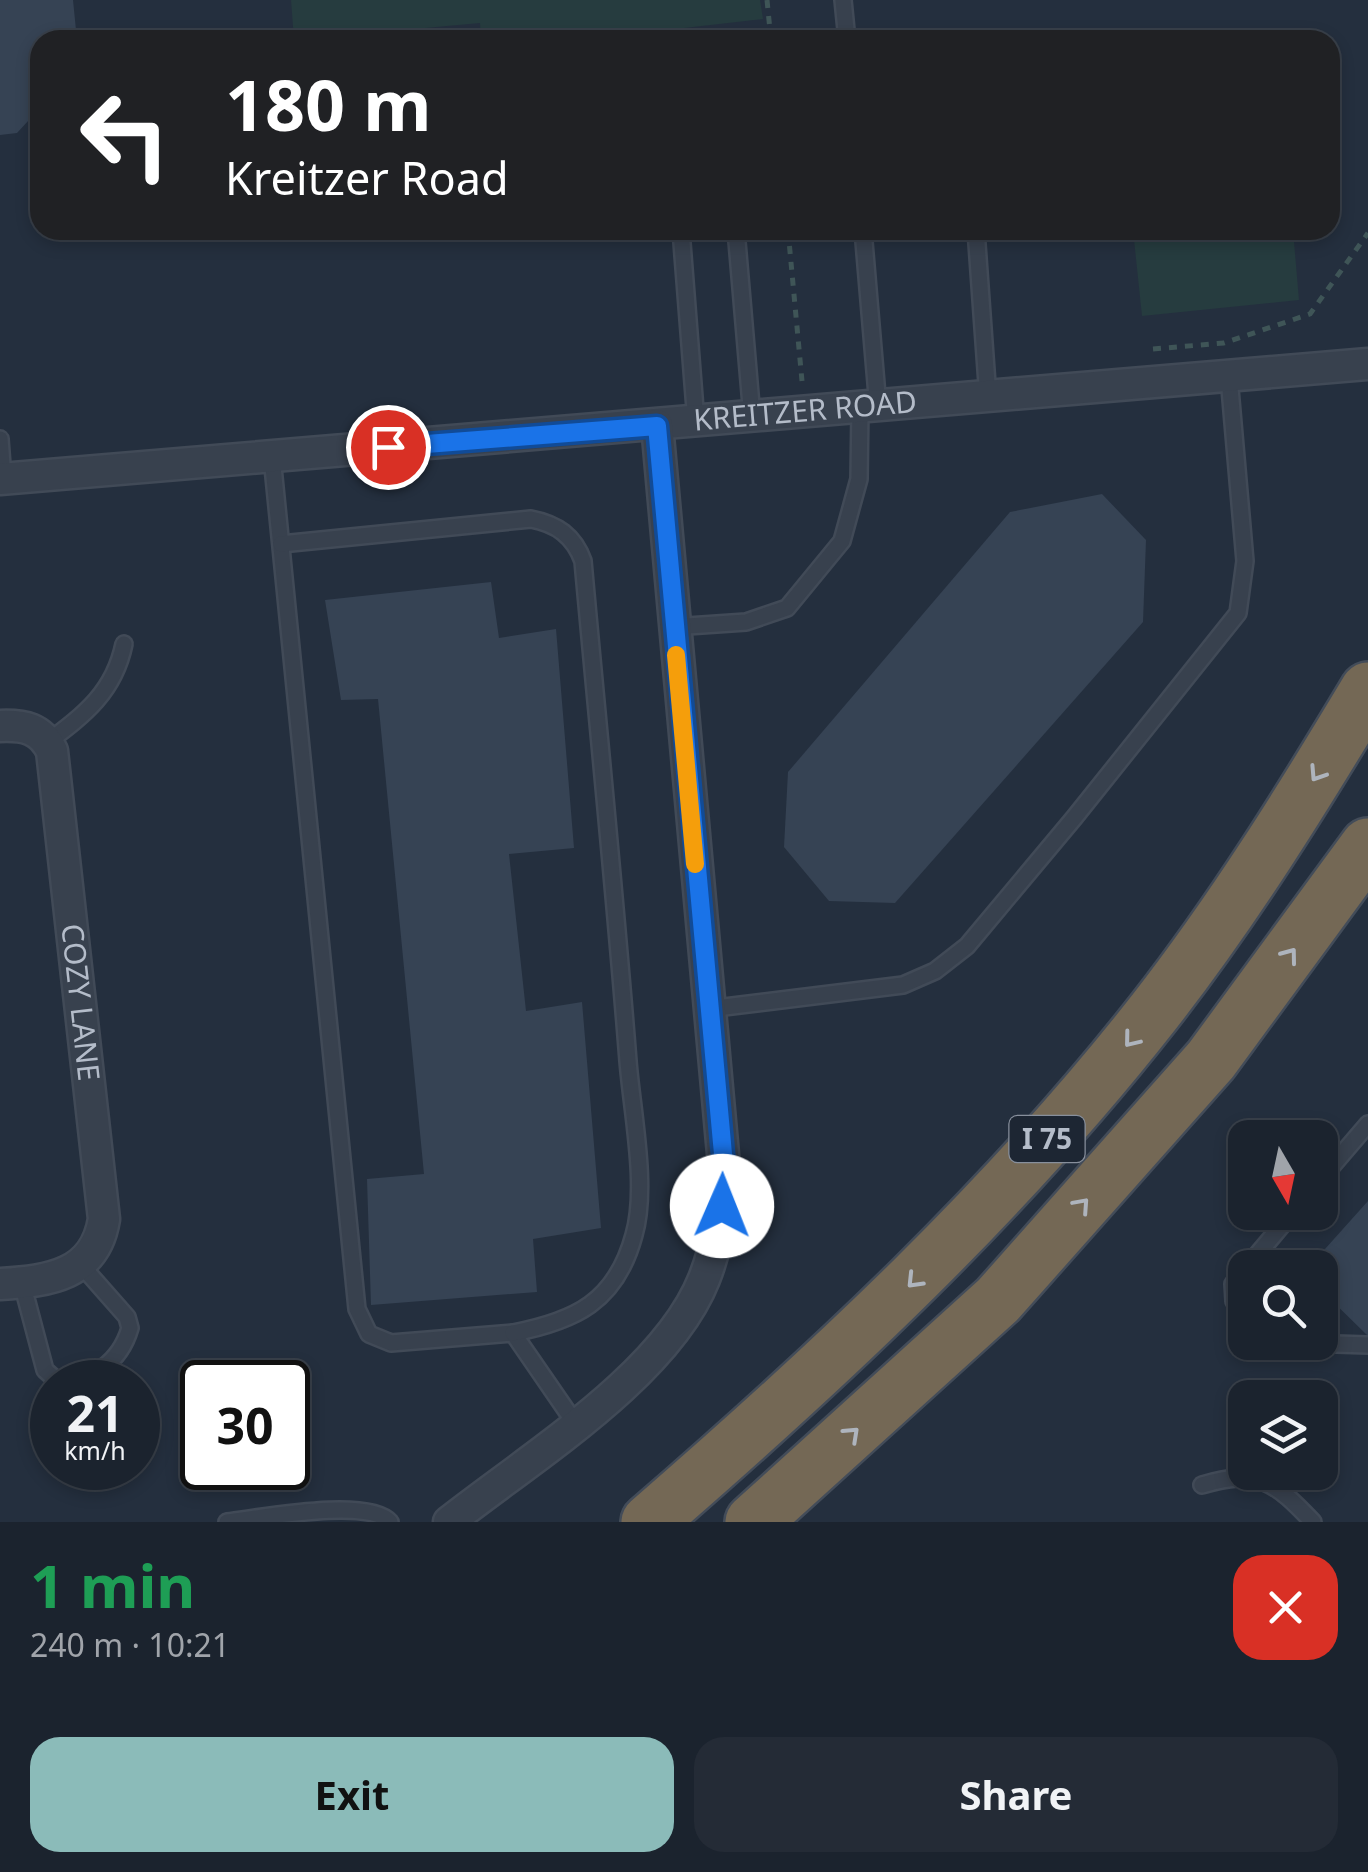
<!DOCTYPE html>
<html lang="en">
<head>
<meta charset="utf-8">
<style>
  body { margin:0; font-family:"Noto Sans",sans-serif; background:#242b36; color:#f1f3f6; height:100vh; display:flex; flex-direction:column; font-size:38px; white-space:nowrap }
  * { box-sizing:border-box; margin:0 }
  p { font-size:32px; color:#a0a4aa }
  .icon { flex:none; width:55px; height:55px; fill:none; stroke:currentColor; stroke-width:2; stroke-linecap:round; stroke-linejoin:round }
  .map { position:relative; height:1522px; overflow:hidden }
  .details { display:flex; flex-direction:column; background:#1b232e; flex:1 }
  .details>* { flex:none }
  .banner { position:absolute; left:30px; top:30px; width:1310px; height:210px; border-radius:30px; box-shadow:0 5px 15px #0003,0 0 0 2px #39404a; background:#202124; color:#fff; overflow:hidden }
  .needle { width:65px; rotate:171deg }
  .buttons { position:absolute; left:1228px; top:1120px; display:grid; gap:20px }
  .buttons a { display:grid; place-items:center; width:110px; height:110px; border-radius:20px; background:#1b232e; box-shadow:0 5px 15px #0003,0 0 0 2px #39404a; font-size:50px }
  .speed { position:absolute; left:30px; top:1360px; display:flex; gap:20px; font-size:50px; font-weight:700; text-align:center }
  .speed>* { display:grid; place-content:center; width:130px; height:130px; border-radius:50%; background:#1b232e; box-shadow:0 5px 15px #0003,0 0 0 2px #39404a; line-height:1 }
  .speed small { font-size:25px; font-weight:400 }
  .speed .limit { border:5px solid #111; border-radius:15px; background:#fff; color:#111 }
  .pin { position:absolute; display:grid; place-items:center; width:85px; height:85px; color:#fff; margin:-42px; border:5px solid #fff; border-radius:50%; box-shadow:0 2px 10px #0007 }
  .me { position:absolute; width:110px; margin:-55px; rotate:1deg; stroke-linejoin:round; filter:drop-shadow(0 0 8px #0008) }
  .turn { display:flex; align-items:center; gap:35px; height:210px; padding:0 30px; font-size:45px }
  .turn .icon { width:130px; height:130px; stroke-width:2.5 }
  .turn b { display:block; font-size:70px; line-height:85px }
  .round { display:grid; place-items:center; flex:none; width:105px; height:105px; border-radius:30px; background:#242b36 }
  .summary { display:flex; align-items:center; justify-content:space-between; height:170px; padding:0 30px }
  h1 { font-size:60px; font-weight:700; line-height:75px; color:#1e9e55 }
  .cta { display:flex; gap:20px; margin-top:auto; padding:20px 30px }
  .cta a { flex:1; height:115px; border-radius:30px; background:#8bbbb9; color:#111; font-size:40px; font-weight:700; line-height:115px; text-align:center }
  .cta a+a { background:#242b36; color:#f1f3f6 }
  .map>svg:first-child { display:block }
</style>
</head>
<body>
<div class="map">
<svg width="1368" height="1522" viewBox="0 0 1368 1522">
  <rect width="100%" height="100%" fill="#242f3e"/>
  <g fill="#263c3f">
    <path d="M291,0H760L763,19L579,40H481L480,23L294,40Z"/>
    <path d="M1133,230H1293L1299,300L1142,316Z"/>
  </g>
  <g fill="#364354">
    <path d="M0,0H73L77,40H40V108L17,133L0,135Z"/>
    <path d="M1102,494L1146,540L1143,622L895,903L829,901L784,847L788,772L1010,512Z"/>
    <path d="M491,582L499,638L556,629L574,848L509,854L526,1011L582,1002L601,1228L533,1239L537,1292L371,1305L367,1179L424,1174L378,699L341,700L325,600Z"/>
    <path d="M1368,1201V1336L1320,1289V1268H1308Z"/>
  </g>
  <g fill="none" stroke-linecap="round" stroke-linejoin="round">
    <g stroke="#414a57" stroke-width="20">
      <g id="lane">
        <path d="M843,0L847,40"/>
        <path d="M681,230L696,422"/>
        <path d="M736,230L752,417"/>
        <path d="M863,230L878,407"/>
        <path d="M976,230L988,398"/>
        <path d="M0,439L3,478"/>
        <path d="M272,457L357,1309L369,1334L391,1343L513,1333L575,1423"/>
        <path d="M281,544L531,519C557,524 574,536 583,561C598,728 615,894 628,1061C632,1112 648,1187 634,1235C616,1302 575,1321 513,1333"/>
        <path d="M673,627L746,622L787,608L842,541L859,479L860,409"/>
        <path d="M48,742C85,714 114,692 124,644"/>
        <path d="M708,1009L903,985L935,971L967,946L1074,818L1238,613L1245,561L1229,377"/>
        <path d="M1320,1180L1368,1124"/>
        <path d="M1246,1268L1293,1212"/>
        <path d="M1245,1269L1233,1284L1234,1301L1245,1321"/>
        <path d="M22,1283L45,1370L55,1379C91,1384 120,1362 130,1328L127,1317L82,1266"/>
        <path d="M1273,1342L1368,1345"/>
        <path d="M1202,1485C1258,1468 1275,1482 1313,1522"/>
        <path d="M227,1522C261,1518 368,1497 390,1522"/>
      </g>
    </g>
    <g stroke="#414a57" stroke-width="35">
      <g id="street">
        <path id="s1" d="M0,479L1368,364"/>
        <path id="s2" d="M0,726C24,725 41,728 52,751L104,1219C95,1275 50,1281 0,1284"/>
        <path d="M449,1522C530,1458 666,1375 704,1279C719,1242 722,1204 724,1165L657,425"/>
      </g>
    </g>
    <g stroke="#434c59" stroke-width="60">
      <g id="highway">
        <path d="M649,1522C830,1365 1006,1201 1154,1012C1233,911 1302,800 1368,690"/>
        <path d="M753,1522L998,1300L1211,1060L1368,846"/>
      </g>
    </g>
    <g stroke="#3f5557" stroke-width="5" stroke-dasharray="8 8" stroke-linecap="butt">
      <path d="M767,0L771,40"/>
      <path d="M788,230L802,381"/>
      <path d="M1153,349L1224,343L1310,314L1368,233"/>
    </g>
    <use href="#lane" stroke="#38414e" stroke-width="15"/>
    <use href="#street" stroke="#38414e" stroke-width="30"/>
    <use href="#highway" stroke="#746855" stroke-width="55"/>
  </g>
  <defs><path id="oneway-chevron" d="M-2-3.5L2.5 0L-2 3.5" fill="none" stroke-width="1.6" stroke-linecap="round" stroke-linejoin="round" transform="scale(2.5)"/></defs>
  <g stroke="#aeb4bd">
    <use href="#oneway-chevron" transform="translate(1317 774) rotate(123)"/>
    <use href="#oneway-chevron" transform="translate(1290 955) rotate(-53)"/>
    <use href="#oneway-chevron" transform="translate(1131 1040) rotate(129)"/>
    <use href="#oneway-chevron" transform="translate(1082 1205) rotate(-48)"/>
    <use href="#oneway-chevron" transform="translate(914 1281) rotate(134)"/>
    <use href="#oneway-chevron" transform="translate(852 1434) rotate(-43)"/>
  </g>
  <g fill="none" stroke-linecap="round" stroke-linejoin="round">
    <g stroke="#114b97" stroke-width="25">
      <path id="route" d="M388,447L657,426L724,1165L722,1206"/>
    </g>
    <use href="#route" stroke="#1a73e8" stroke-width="18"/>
    <path stroke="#f59e0b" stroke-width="18" d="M676,655L695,864"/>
  </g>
  <g text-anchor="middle" stroke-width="10" stroke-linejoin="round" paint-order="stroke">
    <rect fill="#1d2633" stroke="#878f9c" stroke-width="2.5" x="1009.5" y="1116" width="75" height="46" rx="8"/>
    <g font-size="28" font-weight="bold" fill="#b4bcc9">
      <text x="1047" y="1149">I 75</text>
    </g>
    <g font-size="30" fill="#b4bcc9" stroke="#1d2633">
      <text dy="10" stroke="none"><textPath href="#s1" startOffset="808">KREITZER ROAD</textPath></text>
      <text dy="10" stroke="none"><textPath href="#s2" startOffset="315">COZY LANE</textPath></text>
    </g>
  </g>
</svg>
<div class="buttons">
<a><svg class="needle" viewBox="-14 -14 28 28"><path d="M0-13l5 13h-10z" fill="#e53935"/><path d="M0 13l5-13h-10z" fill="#a0a4aa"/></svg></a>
<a><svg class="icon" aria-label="search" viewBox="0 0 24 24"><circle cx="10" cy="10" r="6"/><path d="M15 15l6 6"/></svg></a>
<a><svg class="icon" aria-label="layers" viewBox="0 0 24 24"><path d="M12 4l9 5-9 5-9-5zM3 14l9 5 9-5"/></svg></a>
</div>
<div class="speed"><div>21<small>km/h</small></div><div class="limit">30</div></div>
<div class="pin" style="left:388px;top:447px;background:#d93025"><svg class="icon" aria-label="arrive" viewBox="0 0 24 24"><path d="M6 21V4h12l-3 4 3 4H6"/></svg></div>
<svg class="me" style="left:722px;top:1206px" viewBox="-20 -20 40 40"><circle r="19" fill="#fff"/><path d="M0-13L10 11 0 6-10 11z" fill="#1a73e8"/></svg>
<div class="banner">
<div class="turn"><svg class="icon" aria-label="left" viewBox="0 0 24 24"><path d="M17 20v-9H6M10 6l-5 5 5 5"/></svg><div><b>180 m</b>Kreitzer Road</div></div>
</div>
</div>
<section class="details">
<div class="summary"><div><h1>1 min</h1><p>240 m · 10:21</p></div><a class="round" style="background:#d93025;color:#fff"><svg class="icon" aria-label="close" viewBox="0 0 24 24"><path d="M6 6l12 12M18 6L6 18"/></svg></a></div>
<div class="cta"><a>Exit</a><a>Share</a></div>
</section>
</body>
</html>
